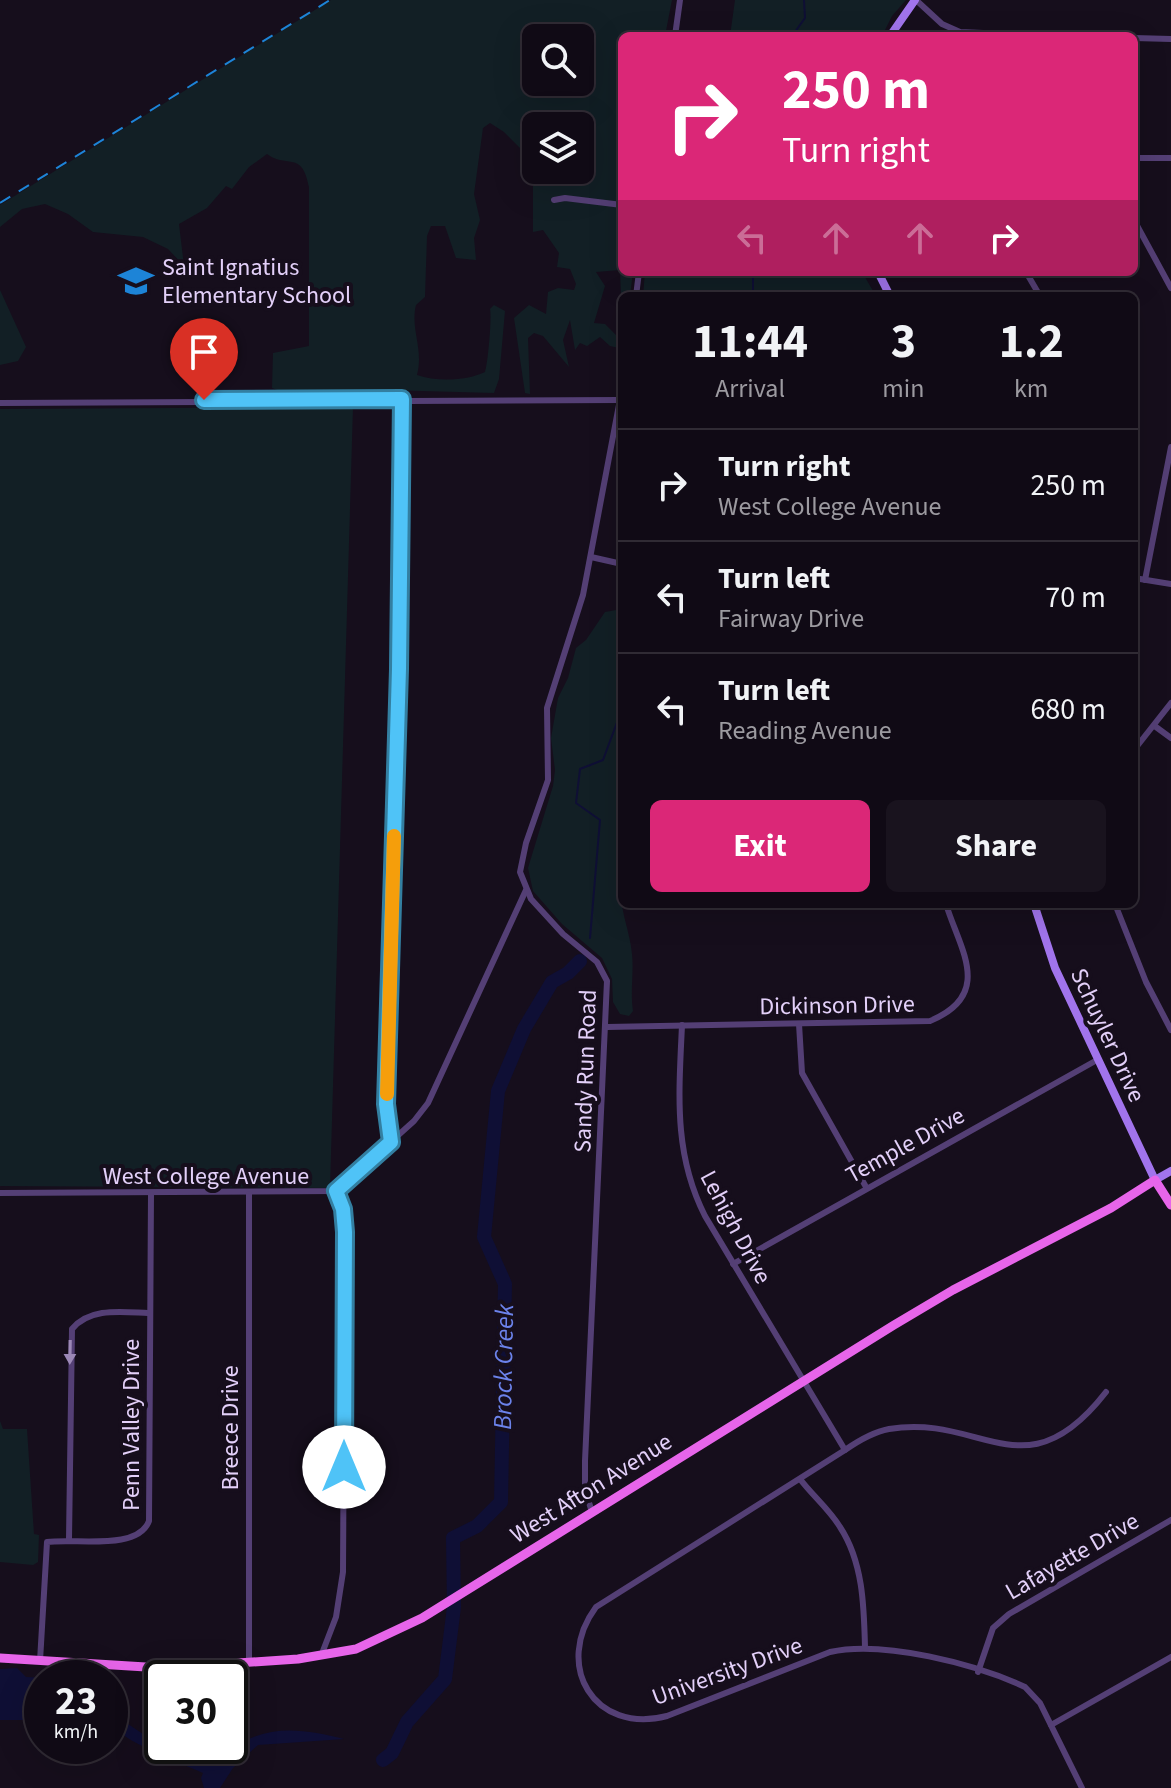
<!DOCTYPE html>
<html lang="en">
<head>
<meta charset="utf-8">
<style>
  body { margin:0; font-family:"Source Sans 3",sans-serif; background:#19131e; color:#f1f3f6; height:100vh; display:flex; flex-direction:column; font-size:30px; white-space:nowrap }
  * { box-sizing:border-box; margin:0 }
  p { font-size:26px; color:#9c9aa0 }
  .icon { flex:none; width:44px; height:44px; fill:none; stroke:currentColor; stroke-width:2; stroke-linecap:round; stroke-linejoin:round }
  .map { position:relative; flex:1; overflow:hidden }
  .panel { position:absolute; left:618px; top:292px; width:520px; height:616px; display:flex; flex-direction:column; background:#100a15; border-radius:12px; box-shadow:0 8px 32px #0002,0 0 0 2px #302b34 }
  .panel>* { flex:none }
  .guide { position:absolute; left:618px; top:32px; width:520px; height:244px; border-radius:12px; box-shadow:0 8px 32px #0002,0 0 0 2px #302b34; background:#db2777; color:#fff; overflow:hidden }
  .fabs { position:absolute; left:522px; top:24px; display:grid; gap:16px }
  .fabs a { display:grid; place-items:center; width:72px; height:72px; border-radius:12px; background:#100a15; box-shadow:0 8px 32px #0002,0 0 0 2px #302b34; font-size:40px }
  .speed { position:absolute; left:24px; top:1660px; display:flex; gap:16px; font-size:40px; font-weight:700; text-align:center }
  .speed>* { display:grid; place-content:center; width:104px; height:104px; border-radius:50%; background:#100a15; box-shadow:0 8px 32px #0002,0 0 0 2px #302b34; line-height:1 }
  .speed small { font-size:20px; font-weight:400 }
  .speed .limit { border:4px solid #111; border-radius:12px; background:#fff; color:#111 }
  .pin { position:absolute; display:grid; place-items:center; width:68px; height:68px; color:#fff; margin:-82px -34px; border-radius:50% 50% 50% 0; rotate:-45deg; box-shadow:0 0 8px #0007 }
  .pin .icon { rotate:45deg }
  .me { position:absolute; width:88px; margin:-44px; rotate:0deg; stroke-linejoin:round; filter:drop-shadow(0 0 6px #0008) }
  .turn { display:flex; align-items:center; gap:28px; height:168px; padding:0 32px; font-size:36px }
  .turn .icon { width:104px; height:104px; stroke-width:2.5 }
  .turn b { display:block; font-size:56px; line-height:68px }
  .lanes { display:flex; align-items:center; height:76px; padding:0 32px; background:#0003; justify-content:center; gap:40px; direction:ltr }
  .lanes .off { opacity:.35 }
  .eta { display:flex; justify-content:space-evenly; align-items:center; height:136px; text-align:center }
  .eta b { font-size:48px; font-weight:700; line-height:56px }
  .primary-button { display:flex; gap:16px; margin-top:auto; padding:16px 32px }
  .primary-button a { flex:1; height:92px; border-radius:12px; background:#db2777; color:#fff; font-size:32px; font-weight:700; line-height:92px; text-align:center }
  .primary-button a+a { background:#19131e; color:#f1f3f6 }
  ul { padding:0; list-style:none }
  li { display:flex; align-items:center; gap:24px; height:112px; padding:0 32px; border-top:2px solid #302b34 }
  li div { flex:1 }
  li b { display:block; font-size:30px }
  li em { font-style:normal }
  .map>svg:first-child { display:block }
</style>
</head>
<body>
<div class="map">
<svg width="1171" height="1788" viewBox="0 0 1171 1788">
  <rect width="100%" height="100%" fill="#160e1c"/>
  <g fill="#121f25" fill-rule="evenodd">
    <path d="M331,0H672L665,36H622V272H633L630,296H622V322L620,270L596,272L605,286L594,323L605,324L620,339L619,348L610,346L600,337L587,346L580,343L575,350L570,320L563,340L569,367L543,336L534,333L528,338L530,394L525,393L514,318L529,305L546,314L548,292L558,288L574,290L576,284L570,269L557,267L559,253L543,230L533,232V181L523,164V151L504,132L490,123L483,128L474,194L480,220L474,238L476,260L456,258L445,226H431L427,236L425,297L416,305C410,329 424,348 417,375C437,382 466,381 485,372C488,363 492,317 490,309L494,305L505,311L499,379L494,393L385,390L287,394L272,388L273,353L309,346V187C302,150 288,169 267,154L249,167L232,189L226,186L207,208L179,224L184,266L168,249L143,237L93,232L68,214L45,204L22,209L0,227V205ZM536,38H580V82H536ZM536,126H580V170H536Z"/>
    <path d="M735,0H906L892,16L882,36H730Z"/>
    <path d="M645,272H862L876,296H643Z"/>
    <path d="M0,290L26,347L18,361L0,365Z"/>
    <path d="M353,407L330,1188L0,1186V409Z"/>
    <path d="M622,609L621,892C621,914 630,932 632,954C634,973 630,991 633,1011L629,1016L620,1014L613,1002L612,979L602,958L562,924L533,891L528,868L553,786L555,770L551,738L558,698L568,678L576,648L586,640L605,612Z"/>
    <path d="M0,1421L3,1429H27L34,1534L39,1535L38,1562L33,1565L0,1562Z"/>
    <path d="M244,1669L247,1709L230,1710V1678H164V1674Z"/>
  </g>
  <g fill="#0f0f35">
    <path d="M17,1668L26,1677L49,1678H42V1720H0V1669Z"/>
    <path d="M110,1712L170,1752L190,1753L208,1764C222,1757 232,1747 245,1741C277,1724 311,1731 344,1739L258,1745L233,1768L220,1788H204L201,1778L203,1773C170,1759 139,1748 110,1726Z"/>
  </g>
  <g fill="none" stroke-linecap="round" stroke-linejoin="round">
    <g stroke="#0f0f35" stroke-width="2">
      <path d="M792,36L805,18L804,0"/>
      <path d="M753,272V296"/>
      <path d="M590,938L600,820L576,803L580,769L603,760L622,709"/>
    </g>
    <path stroke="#0f0f35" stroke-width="14" d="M383,1760L392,1753L407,1722L445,1679L454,1607L453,1538L477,1526L501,1502L505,1284L484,1237L498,1091L524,1029L552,982L568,973L580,961"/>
    <g stroke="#543f75" stroke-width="6">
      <path d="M916,0L942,24L960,32L1053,36"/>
      <path d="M675,36L680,0"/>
      <path d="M1134,38L1171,39"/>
      <path d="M1134,158H1171"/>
      <path d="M554,200L565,198L622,205"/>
      <path d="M1134,220L1171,288"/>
      <path d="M1026,272L1040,296"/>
      <path d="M636,296L639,272"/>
      <path d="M0,403L620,400"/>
      <path d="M591,557L622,564"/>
      <path d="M1134,578L1171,584"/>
      <path d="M1145,580L1171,447"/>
      <path d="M1156,727L1171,738"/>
      <path d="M1134,750L1171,703"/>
      <path d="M1115,904L1146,982L1171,1030"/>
      <path d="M799,1024L802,1073L866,1187"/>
      <path d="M682,1025C679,1093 673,1153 705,1216L845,1450L596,1607C553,1665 594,1735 667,1716L830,1652C883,1640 976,1664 1025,1687L1040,1703L1082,1788"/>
      <path d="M607,1027L930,1021C995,994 959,948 946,904"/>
      <path d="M391,1142L386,1104L399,669L402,399"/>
      <path d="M0,1193L336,1191L414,1121L428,1103L526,890"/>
      <path d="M249,1194V1662"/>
      <path d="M733,1264L1097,1060"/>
      <path d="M845,1450C858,1441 873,1432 889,1429C982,1413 1025,1496 1106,1392"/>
      <path d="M800,1479C812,1495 829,1509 840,1527C863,1562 864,1606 865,1647"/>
      <path d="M592,1512L585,1490V1461L607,981L597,962L563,934L531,899L520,872L526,843L548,780L547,708L583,595L622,389"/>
      <path d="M69,1539L72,1329C90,1307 122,1312 148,1313"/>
      <path d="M321,1656L336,1617L343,1572L345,1232L343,1209L336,1191"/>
      <path d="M40,1661L47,1542C76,1538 138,1551 149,1521L151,1194"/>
      <path d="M978,1672L993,1628L1009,1614L1171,1520"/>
      <path d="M1051,1725L1171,1657"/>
    </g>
    <g stroke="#a174ec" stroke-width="8">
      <path d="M890,36L915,0"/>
      <path d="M878,272L890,296"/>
      <path d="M1034,904L1055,968L1155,1180L1171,1171"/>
    </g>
    <path stroke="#e765ea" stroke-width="9" d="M0,1658L162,1668L298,1659L356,1649L422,1618L894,1325L953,1290L1111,1208L1155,1180L1171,1205"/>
    <path stroke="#1d84d7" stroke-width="2" stroke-dasharray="12 10" stroke-linecap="butt" d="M0,203L330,0"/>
  </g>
  <defs><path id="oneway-solid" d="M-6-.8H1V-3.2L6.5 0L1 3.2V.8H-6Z" transform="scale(2)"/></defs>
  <use fill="#9c88b7" href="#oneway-solid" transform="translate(70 1352) rotate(91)"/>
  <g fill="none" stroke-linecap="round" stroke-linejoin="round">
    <g stroke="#337fa1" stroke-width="20">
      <path id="route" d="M204,400L402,399L399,669L386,1104L391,1142L336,1191L343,1209L345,1232L344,1467"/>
    </g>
    <use href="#route" stroke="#4fc3f7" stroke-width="14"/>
    <path stroke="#f59e0b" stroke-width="14" d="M387,1094L394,836"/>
  </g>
  <defs>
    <g id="school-bare" transform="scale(2.76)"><path d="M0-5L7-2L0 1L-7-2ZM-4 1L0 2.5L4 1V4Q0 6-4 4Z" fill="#1d84d7" stroke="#160e1c" stroke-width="2.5" paint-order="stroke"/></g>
  </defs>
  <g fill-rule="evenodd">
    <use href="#school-bare" x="136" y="281"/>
  </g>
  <g text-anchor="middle" stroke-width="8" stroke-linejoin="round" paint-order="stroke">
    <g font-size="24" fill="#e3d0f9" stroke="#160e1c" text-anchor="start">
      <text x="162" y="275">Saint Ignatius<tspan x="162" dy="28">Elementary School</tspan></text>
    </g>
    <g font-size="24" fill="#e3d0f9" stroke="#160e1c">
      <text transform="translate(837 1005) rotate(-1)" y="8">Dickinson Drive</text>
      <text transform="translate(1108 1035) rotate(65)" y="8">Schuyler Drive</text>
      <text transform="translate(585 1071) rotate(-88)" y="8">Sandy Run Road</text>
      <text transform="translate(905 1145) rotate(-29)" y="8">Temple Drive</text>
      <text x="206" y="1184">West College Avenue</text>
      <text transform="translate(736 1227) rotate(62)" y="8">Lehigh Drive</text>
      <text transform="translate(131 1425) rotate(-90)" y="8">Penn Valley Drive</text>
      <text transform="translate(230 1428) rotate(-90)" y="8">Breece Drive</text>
      <text transform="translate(591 1488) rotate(-32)" y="8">West Afton Avenue</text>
      <text transform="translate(1072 1556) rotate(-30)" y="8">Lafayette Drive</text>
      <text transform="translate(727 1671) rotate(-20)" y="8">University Drive</text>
    </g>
    <g font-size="26" font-style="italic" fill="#6c83eb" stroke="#160e1c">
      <text transform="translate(503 1367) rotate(-89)" y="9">Brock Creek</text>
    </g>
  </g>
</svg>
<div class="fabs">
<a><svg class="icon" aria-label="search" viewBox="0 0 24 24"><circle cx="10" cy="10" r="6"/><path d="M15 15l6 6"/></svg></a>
<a><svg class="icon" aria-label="layers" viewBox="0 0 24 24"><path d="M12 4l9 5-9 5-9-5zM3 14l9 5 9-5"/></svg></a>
</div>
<div class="speed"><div>23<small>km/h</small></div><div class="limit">30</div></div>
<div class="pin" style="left:204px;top:400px;background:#d93025"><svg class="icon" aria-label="arrive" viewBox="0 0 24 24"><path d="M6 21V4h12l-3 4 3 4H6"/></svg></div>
<svg class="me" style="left:344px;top:1467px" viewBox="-20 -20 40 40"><circle r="19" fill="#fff"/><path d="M0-13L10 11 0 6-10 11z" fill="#4fc3f7"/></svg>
<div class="guide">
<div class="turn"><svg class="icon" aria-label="right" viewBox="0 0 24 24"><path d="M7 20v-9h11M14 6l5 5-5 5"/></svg><div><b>250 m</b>Turn right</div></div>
<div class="lanes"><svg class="icon off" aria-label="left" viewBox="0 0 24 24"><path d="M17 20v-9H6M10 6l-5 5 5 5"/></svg><svg class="icon off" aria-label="ahead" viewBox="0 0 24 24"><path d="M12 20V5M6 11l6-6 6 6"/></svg><svg class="icon off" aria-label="ahead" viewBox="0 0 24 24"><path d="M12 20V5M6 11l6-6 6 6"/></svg><svg class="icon" aria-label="right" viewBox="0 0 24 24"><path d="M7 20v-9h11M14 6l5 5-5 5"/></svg></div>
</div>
<section class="panel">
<div class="eta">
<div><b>11:44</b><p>Arrival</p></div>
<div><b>3</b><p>min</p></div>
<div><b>1.2</b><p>km</p></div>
</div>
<ul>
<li><svg class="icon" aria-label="right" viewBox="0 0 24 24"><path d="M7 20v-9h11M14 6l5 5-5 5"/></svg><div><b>Turn right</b><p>West College Avenue</p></div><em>250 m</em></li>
<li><svg class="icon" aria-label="left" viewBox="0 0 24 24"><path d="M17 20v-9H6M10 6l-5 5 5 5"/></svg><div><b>Turn left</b><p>Fairway Drive</p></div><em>70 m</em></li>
<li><svg class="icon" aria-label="left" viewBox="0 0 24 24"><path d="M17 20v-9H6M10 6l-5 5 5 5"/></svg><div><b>Turn left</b><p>Reading Avenue</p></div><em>680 m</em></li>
</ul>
<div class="primary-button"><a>Exit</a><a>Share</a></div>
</section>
</div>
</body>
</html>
